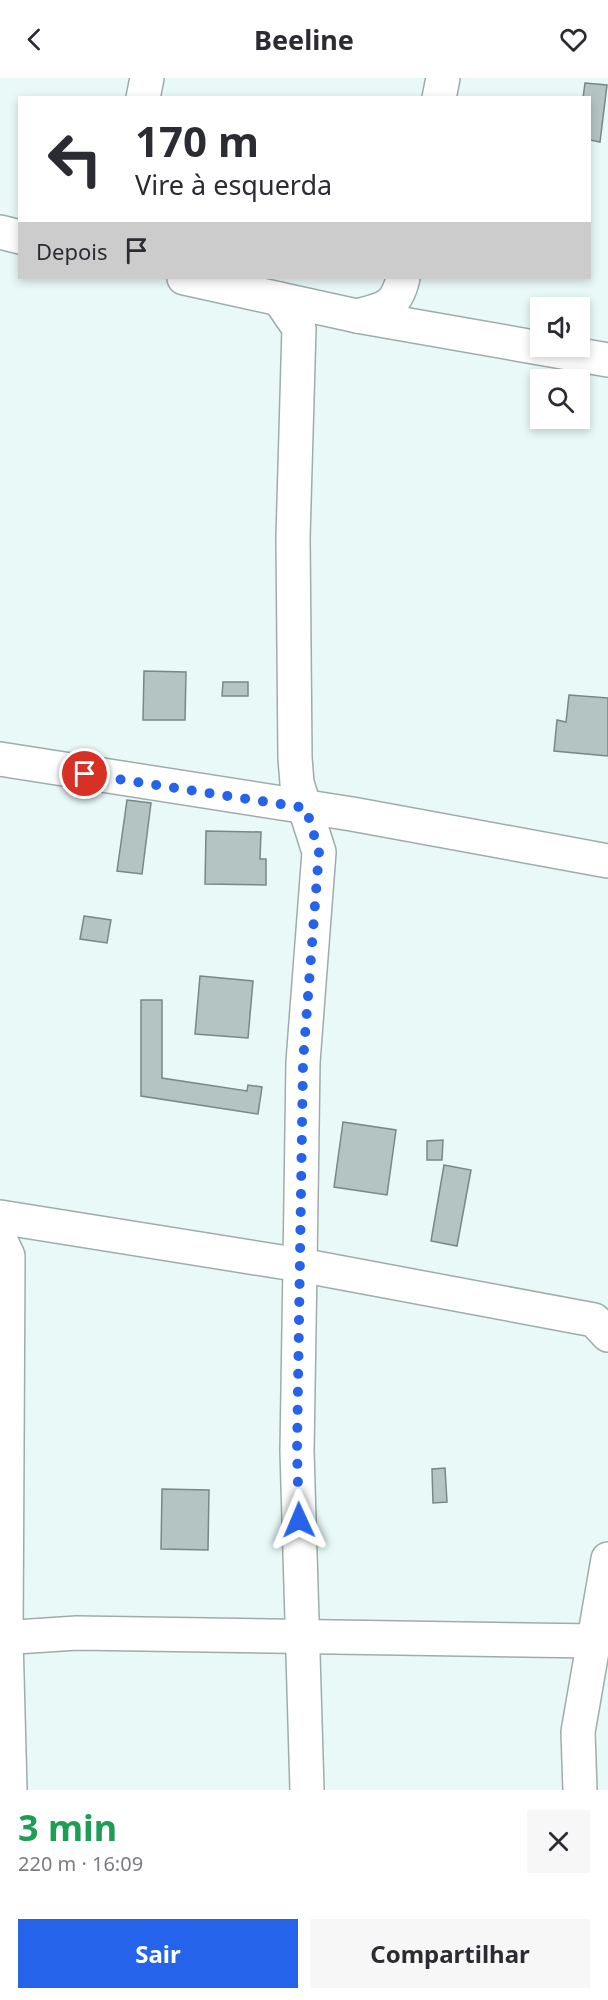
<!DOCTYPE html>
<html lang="pt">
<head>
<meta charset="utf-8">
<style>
  body { margin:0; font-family:"Noto Sans",sans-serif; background:#f7f7f7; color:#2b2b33; height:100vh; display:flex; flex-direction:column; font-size:22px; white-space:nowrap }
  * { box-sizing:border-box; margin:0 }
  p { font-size:20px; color:#7c7c81 }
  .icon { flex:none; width:33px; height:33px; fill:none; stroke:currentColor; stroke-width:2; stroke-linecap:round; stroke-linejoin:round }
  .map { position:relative; height:1712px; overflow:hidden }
  .panel { display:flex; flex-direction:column; background:#fff; flex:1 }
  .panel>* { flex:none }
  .guide { position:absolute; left:18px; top:18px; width:573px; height:183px; border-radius:0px; box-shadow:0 3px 9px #0003; background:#fff; color:#2b2b33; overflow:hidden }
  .fabs { position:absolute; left:530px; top:219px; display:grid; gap:12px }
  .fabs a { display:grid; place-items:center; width:60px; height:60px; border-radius:0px; background:#fff; box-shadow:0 3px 9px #0003; font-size:30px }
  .pin { position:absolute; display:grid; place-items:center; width:51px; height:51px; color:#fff; margin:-26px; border:3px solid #fff; border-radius:50%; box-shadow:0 2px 6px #0007 }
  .me { position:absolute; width:66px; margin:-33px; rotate:359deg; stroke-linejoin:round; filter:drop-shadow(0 0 4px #0008) }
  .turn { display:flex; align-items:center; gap:21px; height:126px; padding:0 18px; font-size:27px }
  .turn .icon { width:78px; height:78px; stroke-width:2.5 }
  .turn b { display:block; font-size:42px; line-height:51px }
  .then { display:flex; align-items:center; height:57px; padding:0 18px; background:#0003; gap:12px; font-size:22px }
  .round { display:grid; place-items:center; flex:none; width:63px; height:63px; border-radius:0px; background:#f7f7f7 }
  .summary { display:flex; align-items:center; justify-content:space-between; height:102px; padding:0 18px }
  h1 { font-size:36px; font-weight:700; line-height:45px; color:#1e9e55 }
  .cta { display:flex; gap:12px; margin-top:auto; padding:12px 18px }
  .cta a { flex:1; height:69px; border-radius:0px; background:#2563eb; color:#fff; font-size:24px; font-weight:700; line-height:69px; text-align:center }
  .cta a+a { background:#f7f7f7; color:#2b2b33 }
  header { display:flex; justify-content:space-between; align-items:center; height:78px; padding:0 18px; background:#fff; font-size:27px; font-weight:700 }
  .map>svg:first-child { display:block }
</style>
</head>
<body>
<header><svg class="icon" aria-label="back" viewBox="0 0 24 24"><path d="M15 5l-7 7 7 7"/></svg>Beeline<svg class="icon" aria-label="heart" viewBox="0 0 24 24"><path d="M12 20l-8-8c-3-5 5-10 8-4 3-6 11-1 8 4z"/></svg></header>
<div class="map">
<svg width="608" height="1712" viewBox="0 0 608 1712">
  <rect width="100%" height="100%" fill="#e8f9f7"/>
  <g fill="#b4c4c2" stroke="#798886" stroke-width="1.5">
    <path d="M585,5L607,7L600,64L590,62V20H583Z"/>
    <path d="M144,593L186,594L185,642H143Z"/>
    <path d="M223,604H248V618H222Z"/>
    <path d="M569,617L608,620V678L554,673L557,642L566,644Z"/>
    <path d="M127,722L151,725L142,796L117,793Z"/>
    <path d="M206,753L261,754L260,781H266V807L205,806Z"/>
    <path d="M84,838L111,842L107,865L80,861Z"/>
    <path d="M200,898L253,903L248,960L195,956Z"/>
    <path d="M141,922H162V1000L247,1013L248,1007L262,1009L258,1036L141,1018Z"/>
    <path d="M343,1044L396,1052L387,1117L334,1109Z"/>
    <path d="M443,1062L442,1082H427V1063Z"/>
    <path d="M444,1087L471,1092L457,1168L431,1163Z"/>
    <path d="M445,1390L447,1424L433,1425L432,1391Z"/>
    <path d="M162,1411L209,1412L208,1472L161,1471Z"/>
  </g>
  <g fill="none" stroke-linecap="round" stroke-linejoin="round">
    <g stroke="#9dadab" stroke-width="36">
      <g id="minor">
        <path d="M143,20L147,0"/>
        <path d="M439,20L443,0"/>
        <path d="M0,154L20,159"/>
        <path d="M184,200L357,238L608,282"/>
        <path d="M279,221L299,250L293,460L295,680L297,705L319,774L303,984L300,1187L297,1373L307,1712"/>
        <path d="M357,238C384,231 396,230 403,200"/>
        <path d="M0,681L352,736L608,783"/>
        <path d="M0,1139L300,1187L594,1242L608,1257"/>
        <path d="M0,1161L8,1178L6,1560L10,1712"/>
        <path d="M0,1560L77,1555L594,1563"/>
        <path d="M580,1712L578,1654L608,1481"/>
      </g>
    </g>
    <use href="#minor" stroke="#fff" stroke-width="33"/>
  </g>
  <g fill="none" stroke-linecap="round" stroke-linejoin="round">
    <path stroke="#2563eb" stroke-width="10" stroke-dasharray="0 18" d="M85,696L306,730L319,774L303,984L297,1373L299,1442"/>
  </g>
</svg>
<div class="fabs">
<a><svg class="icon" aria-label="sound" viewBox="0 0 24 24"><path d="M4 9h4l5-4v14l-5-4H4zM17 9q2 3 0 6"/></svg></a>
<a><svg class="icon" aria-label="search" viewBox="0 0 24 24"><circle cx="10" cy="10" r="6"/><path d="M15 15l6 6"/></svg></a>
</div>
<div class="pin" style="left:85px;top:696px;background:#d93025"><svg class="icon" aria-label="arrive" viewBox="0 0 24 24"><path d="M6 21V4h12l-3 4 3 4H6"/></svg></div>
<svg class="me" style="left:299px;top:1442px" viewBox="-20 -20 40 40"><path d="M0-17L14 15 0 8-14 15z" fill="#2563eb" stroke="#fff" stroke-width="4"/></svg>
<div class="guide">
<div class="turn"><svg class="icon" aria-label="left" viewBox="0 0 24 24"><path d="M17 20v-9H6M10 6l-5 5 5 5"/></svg><div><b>170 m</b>Vire à esquerda</div></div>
<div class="then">Depois<svg class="icon" aria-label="arrive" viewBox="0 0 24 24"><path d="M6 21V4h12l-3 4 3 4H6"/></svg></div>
</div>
</div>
<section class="panel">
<div class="summary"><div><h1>3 min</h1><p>220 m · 16:09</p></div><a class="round"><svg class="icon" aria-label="close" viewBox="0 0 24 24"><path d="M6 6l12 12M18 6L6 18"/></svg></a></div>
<div class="cta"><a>Sair</a><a>Compartilhar</a></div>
</section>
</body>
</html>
